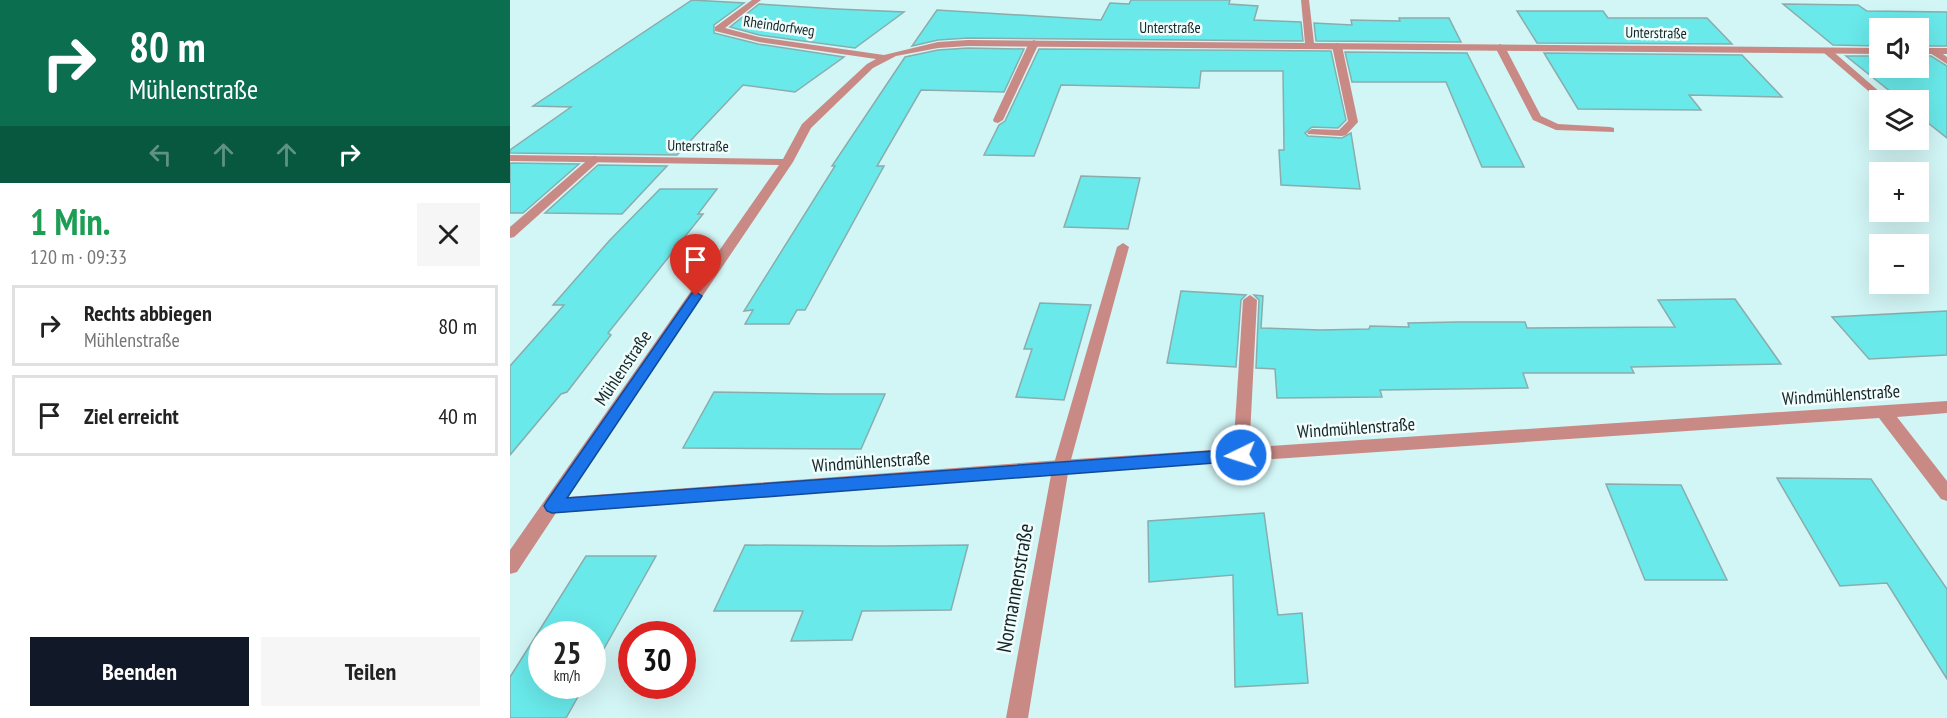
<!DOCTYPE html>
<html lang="de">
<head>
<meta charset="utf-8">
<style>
  body { margin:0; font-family:"PT Sans Narrow",sans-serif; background:#f6f6f6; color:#222; height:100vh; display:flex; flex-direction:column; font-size:22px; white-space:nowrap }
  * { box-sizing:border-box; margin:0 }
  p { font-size:20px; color:#767676 }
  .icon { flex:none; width:33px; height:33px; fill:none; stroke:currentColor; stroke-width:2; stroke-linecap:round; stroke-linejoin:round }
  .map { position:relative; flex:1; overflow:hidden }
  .panel { display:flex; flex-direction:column; background:#fff; width:510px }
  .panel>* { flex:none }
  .top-card { background:#0b6e4f; color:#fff; overflow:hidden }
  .buttons { position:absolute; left:1359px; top:18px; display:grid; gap:12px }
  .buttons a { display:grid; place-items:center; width:60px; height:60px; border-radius:0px; background:#fff; box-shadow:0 6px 24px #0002; font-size:30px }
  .speed { position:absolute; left:18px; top:621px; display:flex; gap:12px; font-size:30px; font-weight:700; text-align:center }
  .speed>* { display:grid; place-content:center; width:78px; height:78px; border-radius:50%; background:#fff; box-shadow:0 6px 24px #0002; line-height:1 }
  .speed small { font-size:15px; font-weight:400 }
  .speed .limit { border:9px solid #d22; background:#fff; color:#111 }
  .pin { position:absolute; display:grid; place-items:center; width:51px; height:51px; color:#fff; margin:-62px -26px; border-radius:50% 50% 50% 0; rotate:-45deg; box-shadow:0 0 6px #0007 }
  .pin .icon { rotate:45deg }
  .me { position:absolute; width:66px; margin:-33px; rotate:266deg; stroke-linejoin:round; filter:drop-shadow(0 0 4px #0008) }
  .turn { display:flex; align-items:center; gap:21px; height:126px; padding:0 30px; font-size:27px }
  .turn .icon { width:78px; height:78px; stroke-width:2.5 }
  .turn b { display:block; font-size:42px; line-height:51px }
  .lanes { display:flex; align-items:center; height:57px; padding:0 30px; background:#0003; justify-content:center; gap:30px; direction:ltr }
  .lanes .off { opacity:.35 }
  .round { display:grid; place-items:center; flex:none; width:63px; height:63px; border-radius:0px; background:#f6f6f6 }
  .head { display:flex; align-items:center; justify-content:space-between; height:102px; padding:0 30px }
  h1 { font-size:36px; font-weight:700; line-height:45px; color:#1e9e55 }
  .action { display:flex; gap:12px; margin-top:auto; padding:12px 30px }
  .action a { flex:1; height:69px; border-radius:0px; background:#111827; color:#fff; font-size:24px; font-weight:700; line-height:69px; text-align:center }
  .action a+a { background:#f6f6f6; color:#222 }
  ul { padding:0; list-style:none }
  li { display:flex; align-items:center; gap:18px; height:81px; margin:0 12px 9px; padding:0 18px; border:3px solid #e0e0e0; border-radius:0px }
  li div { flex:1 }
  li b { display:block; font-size:22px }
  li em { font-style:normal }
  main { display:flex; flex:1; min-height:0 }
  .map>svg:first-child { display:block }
</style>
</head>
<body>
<main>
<section class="panel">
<div class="top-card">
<div class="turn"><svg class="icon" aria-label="right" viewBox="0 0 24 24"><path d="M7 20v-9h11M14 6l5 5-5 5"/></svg><div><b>80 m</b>Mühlenstraße</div></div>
<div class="lanes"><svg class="icon off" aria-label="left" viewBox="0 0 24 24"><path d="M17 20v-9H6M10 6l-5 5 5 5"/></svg><svg class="icon off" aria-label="ahead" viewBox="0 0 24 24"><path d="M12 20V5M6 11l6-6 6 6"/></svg><svg class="icon off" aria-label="ahead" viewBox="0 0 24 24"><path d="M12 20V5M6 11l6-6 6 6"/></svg><svg class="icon" aria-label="right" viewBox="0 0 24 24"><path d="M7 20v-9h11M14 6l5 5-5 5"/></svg></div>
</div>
<div class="head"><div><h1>1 Min.</h1><p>120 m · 09:33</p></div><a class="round"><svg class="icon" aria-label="close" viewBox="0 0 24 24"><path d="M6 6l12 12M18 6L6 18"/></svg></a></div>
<ul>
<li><svg class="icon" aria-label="right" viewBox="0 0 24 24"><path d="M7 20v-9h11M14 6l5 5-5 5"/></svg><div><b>Rechts abbiegen</b><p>Mühlenstraße</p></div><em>80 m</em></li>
<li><svg class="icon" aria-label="arrive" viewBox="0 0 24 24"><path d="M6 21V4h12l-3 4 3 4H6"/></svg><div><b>Ziel erreicht</b></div><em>40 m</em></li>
</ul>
<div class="action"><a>Beenden</a><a>Teilen</a></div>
</section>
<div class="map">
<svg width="1437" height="718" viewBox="0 0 1437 718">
  <rect width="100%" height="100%" fill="#d2f5f5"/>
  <g fill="#69e9ea" stroke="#8bacac" stroke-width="1.5">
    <path d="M182,0L234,3L204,25V33L248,44L334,57L285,92L233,85L167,155L0,153V150L61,107L23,106Z"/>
    <path d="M621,0H720L719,4L748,6L744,20L791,22L793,41L458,38L428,40L402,46L427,10L591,20L600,3L619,4Z"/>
    <path d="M249,4L327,9L394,12L345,48L249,35L220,27Z"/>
    <path d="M1273,4L1348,5L1357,11L1437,12V46H1408V28H1370V46L1323,45Z"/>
    <path d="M1007,11H1093L1098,18H1197L1222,44L1027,43Z"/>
    <path d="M889,18H939L951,42L806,41L804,23L842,25L841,20L890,21Z"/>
    <path d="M458,48L514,49L494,92L411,90L367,166H374L295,310H287L279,324H235L243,310L234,311L325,166H322L395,57L428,50Z"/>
    <path d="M529,49L821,51L836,120L828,128L802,127L795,133L798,136L832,138L841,133L850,189L771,185L769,150H774L773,71H691L689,88L551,85L524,156L474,155L489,125L495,121Z"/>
    <path d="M835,52L957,53L1014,167H972L936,82H842Z"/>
    <path d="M1034,53L1232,55L1272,97L1179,95L1191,110L1068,109Z"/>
    <path d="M1336,56H1370V68H1408V56H1421L1437,66V138L1408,115V100H1391Z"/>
    <path d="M0,163L69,164L13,213H0Z"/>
    <path d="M88,165L157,166L112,214L35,213Z"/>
    <path d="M571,176L630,178L618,229L554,227Z"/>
    <path d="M150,189H207L188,214H193L98,333L101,335L57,392L51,394L0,455V366L54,305H43L99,241Z"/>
    <path d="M671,291L736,295L731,300L726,367L657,363Z"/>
    <path d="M744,295L753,296L751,328L810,330L859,329L860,326L899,327L898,323L947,322H1015L1017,328L1165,327L1148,300L1225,299L1271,364L1121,367L1124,373H1013L1018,388L870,390L872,397L767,398L765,369L746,368L749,300Z"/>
    <path d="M530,303L581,305L554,400L506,397L522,349H514Z"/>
    <path d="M1437,311V355L1359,359L1322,317Z"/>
    <path d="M204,392L320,394H375L351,449L173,448Z"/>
    <path d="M1267,478L1361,479L1437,589V679L1377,583L1330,586Z"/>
    <path d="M1096,484L1171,485L1217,580H1135Z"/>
    <path d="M754,513L768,615L792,613L798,683L725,687L723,575L639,582L638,521Z"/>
    <path d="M235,545L372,546L458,545L441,610L352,611L342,640L281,641L293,611H204Z"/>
    <path d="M76,556H146L82,670V634H32V686H74L56,718H0V677Z"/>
  </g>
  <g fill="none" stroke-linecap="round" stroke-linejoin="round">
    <g fill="#c98a85" fill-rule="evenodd">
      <path d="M524,40L529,43L493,120L488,123L484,122L483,120L519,43Z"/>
      <path d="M827,43L832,46L848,122L836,135L832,136L798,134L797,132L802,129L829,130L838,121L822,46Z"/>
      <path d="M990,44L995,47L1031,116L1048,124L1100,127L1104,128V132L1046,130L1023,120L985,47Z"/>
      <path d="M1313,48H1319L1379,100L1370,101L1313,52Z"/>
      <path d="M1420,49H1426L1437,57V64L1420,53Z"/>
      <path d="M1408,128L1417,133V137H1408Z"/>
      <path d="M85,156L91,159L89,161L4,237L0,238V227L81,157Z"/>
      <path d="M613,243L619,247L559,467L557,472L551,474L545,472L543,467L607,247Z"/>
      <path d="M740,295L747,300L739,455L737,460L731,462L725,460L723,455L733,300Z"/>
    </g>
    <g fill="#c98a85" fill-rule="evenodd">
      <path d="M242,0H251L215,28L249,37L374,55L428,42L458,40L795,43L791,0H799L804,43L1370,48V54L458,46L428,48L386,56L363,68L301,128L283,162L57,497L551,460L1437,401V413L1387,417L1437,481V501L1431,499L1369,418L558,473L518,718H496L541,475L46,513L7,572L0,574V550L269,165L0,161V155L273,159L292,124L357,64L366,59L249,42L205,31V27Z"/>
      <rect x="1408" y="48" width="29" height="6"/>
    </g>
  </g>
  <path fill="#1a73e8" stroke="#114b97" stroke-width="1.5" d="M186,292L192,296L190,299L57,498L731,449L736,450L739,455L736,459L731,461L42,513L37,511L34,506L37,501L182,293Z"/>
  <g text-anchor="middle" stroke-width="5" stroke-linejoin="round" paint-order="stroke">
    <g font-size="15" fill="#172425" stroke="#effdfd">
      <text transform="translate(269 26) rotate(8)" y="5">Rheindorfweg</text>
      <text x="660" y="33">Unterstraße</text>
      <text transform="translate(1146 33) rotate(1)" y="5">Unterstraße</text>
      <text transform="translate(188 146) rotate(1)" y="5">Unterstraße</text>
    </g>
    <g font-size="18" fill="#172425" stroke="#effdfd">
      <text transform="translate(113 368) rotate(-56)" y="6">Mühlenstraße</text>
      <text transform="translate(1331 395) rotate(-4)" y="6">Windmühlenstraße</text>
      <text transform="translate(846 428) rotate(-4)" y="6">Windmühlenstraße</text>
      <text transform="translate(361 462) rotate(-4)" y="6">Windmühlenstraße</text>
    </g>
    <g font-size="21" fill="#172425" stroke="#effdfd">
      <text transform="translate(505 588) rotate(-80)" y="7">Normannenstraße</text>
    </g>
  </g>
</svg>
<div class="buttons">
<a><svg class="icon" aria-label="sound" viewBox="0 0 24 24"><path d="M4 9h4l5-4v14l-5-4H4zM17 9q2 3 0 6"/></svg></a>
<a><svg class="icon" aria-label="layers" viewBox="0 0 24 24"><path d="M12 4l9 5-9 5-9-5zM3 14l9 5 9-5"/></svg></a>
<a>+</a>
<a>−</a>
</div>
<div class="speed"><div>25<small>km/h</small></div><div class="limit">30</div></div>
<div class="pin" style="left:186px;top:296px;background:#d93025"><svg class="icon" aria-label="arrive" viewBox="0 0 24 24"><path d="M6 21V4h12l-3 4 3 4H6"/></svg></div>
<svg class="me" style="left:731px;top:455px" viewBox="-20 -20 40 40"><circle r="17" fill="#1a73e8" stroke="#fff" stroke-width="3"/><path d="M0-11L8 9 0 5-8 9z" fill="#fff"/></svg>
</div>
</main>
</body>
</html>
